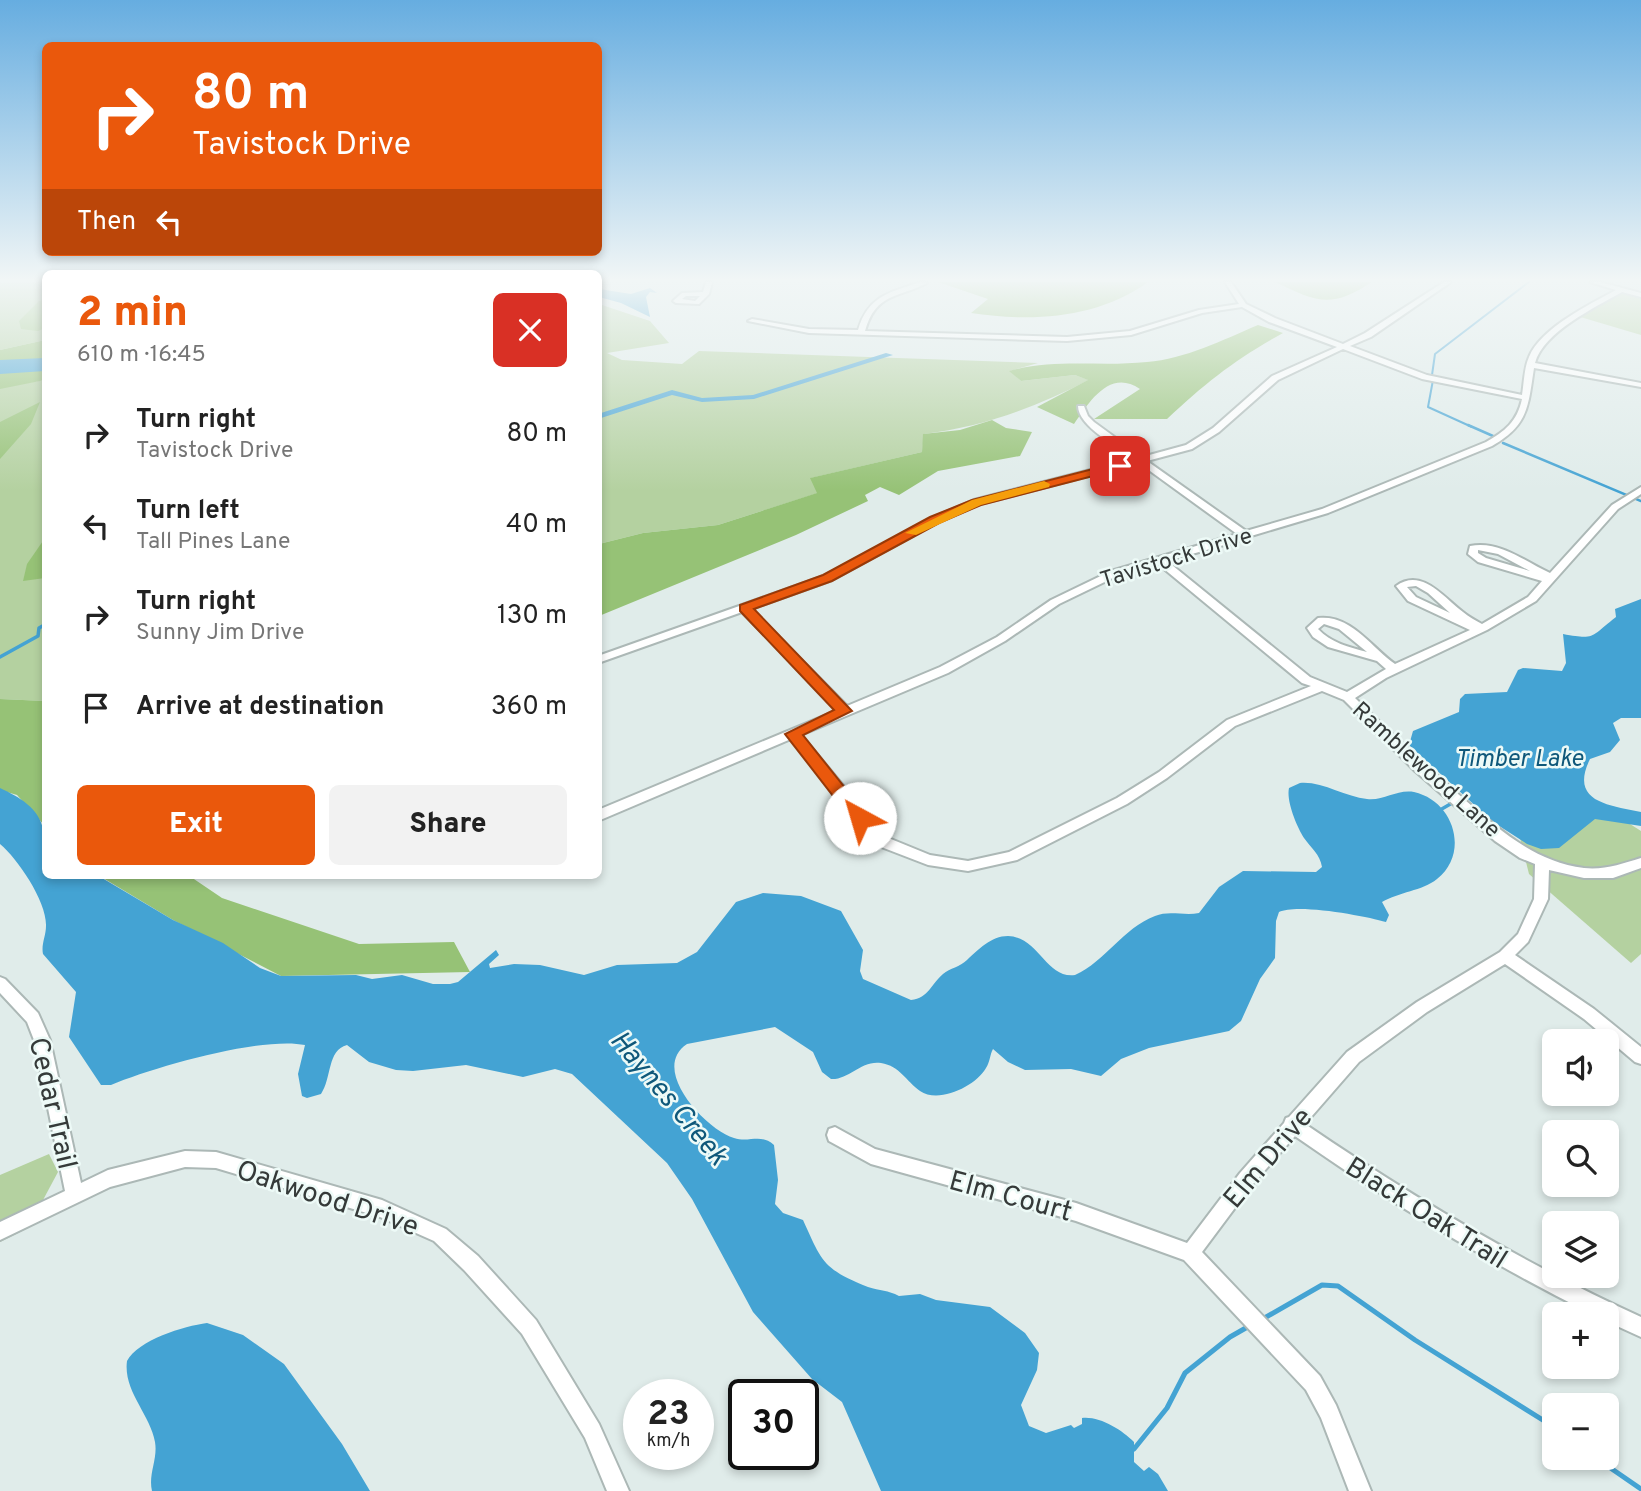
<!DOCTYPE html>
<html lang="en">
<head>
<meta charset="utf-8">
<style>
  body { margin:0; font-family:Overpass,sans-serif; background:#f2f2f2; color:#222; height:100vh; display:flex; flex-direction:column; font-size:26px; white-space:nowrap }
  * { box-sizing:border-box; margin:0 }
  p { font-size:23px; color:#767676 }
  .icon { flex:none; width:38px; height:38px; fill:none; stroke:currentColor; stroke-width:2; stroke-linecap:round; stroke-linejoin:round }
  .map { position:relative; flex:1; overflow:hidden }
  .drawer { position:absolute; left:42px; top:270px; width:560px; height:609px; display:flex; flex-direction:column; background:#fff; border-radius:10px; box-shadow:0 4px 10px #0003 }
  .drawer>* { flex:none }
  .guide { position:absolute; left:42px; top:42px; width:560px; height:214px; border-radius:10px; box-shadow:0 4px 10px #0003; background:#ea580c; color:#fff; overflow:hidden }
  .fabs { position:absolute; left:1542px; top:1029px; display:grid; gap:14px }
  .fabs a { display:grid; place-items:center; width:77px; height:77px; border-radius:10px; background:#fff; box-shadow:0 4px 10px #0003; font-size:35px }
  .speed { position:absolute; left:623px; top:1379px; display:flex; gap:14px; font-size:35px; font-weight:700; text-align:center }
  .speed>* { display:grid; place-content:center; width:91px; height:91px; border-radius:50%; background:#fff; box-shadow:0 4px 10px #0003; line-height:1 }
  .speed small { font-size:18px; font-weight:400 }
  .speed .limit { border:4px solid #111; border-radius:10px; background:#fff; color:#111 }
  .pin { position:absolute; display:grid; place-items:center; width:60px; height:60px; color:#fff; margin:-30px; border-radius:14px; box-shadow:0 4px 10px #0006 }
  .me { position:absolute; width:77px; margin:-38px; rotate:321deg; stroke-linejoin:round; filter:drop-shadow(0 0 5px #0008) }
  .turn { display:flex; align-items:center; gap:24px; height:147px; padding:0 35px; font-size:32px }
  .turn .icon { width:91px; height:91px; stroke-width:2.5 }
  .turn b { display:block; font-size:49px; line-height:60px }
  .then { display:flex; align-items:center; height:66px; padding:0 35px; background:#0003; gap:14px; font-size:26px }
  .round { display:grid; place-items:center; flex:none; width:74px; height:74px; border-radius:10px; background:#f2f2f2 }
  .overview { display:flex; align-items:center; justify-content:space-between; height:119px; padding:0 35px }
  h1 { font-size:42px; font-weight:800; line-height:52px; color:#ea580c }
  .cta { display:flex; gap:14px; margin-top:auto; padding:14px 35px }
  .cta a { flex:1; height:80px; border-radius:10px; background:#ea580c; color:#fff; font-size:28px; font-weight:800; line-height:80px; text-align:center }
  .cta a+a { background:#f2f2f2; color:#222 }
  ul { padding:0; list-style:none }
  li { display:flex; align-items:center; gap:21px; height:91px; padding:0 35px }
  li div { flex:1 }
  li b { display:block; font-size:26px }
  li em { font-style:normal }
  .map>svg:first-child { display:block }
</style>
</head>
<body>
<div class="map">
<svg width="1641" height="1491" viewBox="0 0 1641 1491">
  <rect width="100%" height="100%" fill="#e0ecea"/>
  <g fill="#b4d1a0">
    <path d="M45,282V340L0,350V283Z"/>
    <path d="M1621,290L1641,296V335L1577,316Z"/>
    <path d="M599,304L650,321L669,343L607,353L622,360L682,364L699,351L1038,363L1010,371L1021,381L1075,375L1089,380C1036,407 984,427 924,434L922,452L811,478L818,493L718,525L643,533L599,544Z"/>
    <path d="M45,380V701L0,699V387Z"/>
    <path d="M1564,782L1641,831V954L1631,963L1529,874L1515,818Z"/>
    <path d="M49,1154L58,1172L28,1228L0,1242V1175Z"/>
  </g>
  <g fill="#96c276">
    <path d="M938,282H1148C1097,319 1031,322 971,313L988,299Z"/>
    <path d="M1275,282H1372C1331,309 1317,302 1275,282Z"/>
    <path d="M45,300V328L38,331L21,329L19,321L39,301Z"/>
    <path d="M1258,325L1283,333C1237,358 1205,383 1167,419H1094L1140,389C1110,368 1089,402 1074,424L1037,407L1088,380L1075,375L1021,381L1009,371C1055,358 1099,367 1147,362C1185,359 1223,340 1258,325Z"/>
    <path d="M45,340V380L0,389V350Z"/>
    <path d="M40,402L31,424L0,459V422Z"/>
    <path d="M992,420L1006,428L1032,432L1020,456L938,471L899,495L880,487L865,495L868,501L796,535L599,616V544L643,533L718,525L817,493L810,478L922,452L923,434L960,430Z"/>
    <path d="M45,538V578L23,581L27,564Z"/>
    <path d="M0,699L45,701V826L17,795L0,790Z"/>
    <path d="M98,875H188L222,898L359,944L454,942L470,972L281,976L173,920Z"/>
  </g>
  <g fill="#44a3d3">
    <path d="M650,288L657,293L650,292L646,297L650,317L621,303L599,297V289L631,294Z"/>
    <path d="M45,358V371L0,374V360Z"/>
    <path d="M1641,599V718H1621L1613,723L1620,740L1610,752L1590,759C1569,802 1608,805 1641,812V826L1595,819L1559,848L1541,849L1527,844L1493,822L1409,745L1413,731L1459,712L1460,699L1465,694L1507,692L1518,670L1523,668L1562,671L1566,663L1563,634C1596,640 1590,637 1616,617L1615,609Z"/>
    <path d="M1300,783C1322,781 1345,797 1367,799C1384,801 1397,789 1414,792C1454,801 1470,853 1437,879C1422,891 1399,892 1382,902L1389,915L1386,922C1366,916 1297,903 1279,912L1276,921L1275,958L1260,979L1241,1021L1229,1031L1149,1048L1121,1059L1101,1076L1071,1069L1025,1070L1008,1062L993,1049C990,1054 990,1062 986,1068C976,1086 939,1104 920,1091C906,1081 900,1066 881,1063C861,1060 849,1080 831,1079L822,1072L813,1052L775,1027L687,1044C649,1069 706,1130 734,1138C749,1143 761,1133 774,1145L778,1180L775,1204L783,1213L803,1220C822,1262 823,1269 868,1287C880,1291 888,1290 899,1296L920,1294L936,1300L990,1307L1025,1333L1039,1353L1037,1370L1021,1405L1029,1426L1046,1433L1071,1425L1074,1428L1082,1424V1418C1100,1416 1122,1430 1134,1442V1462L1144,1471L1149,1467L1158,1474L1168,1491H881L842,1402L812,1379L753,1312L692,1199L667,1163L572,1074L555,1069L523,1077L466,1065L413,1071L396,1070L369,1062L347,1045C327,1050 332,1078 321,1094L307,1098L302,1096L298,1074L305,1045C263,1036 154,1067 111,1085H101L69,1037L76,992L43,954C41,944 46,936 46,926C47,902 18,859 0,844V788C48,810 46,828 46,875H97L173,920L223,943L260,968L281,976L356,975L372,979L402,975L433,984H450L458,982L496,950L499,955L489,964L490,968L514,964L540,965L584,975L617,965L677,963L697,952L736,902L763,893L801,896L841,911L863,950L860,971L863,979L911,1000C929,998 931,984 943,974C950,968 960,967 967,960C978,950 991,936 1008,936C1039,937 1046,979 1075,975C1106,961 1123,928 1155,916C1169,910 1184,916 1199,913L1219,887L1243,871L1316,872L1322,867C1320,854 1311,848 1304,838C1297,827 1286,801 1289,788Z"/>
    <path d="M207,1323L243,1335L284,1364L342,1444L370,1491H152C148,1474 158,1459 155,1442C150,1414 123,1391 127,1361C138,1340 184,1326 207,1323Z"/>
  </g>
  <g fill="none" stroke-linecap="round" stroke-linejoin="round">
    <g stroke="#44a3d3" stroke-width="2">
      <path d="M1432,375L1435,354L1529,282"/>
      <path d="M1433,380L1428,407L1472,427"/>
    </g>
    <g stroke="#44a3d3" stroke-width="2.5">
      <path d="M1468,425L1493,436"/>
      <path d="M1503,443L1641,501"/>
    </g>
    <g stroke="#44a3d3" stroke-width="3.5">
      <path d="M0,657L38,636L39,628L46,624"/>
      <path d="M1440,810L1466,795"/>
    </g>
    <g stroke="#44a3d3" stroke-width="5">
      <path d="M1261,1320L1322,1285L1338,1286L1415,1340L1554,1427"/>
      <path d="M1134,1449L1167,1408L1185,1373L1230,1337L1251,1325"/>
      <path d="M1596,1458L1641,1489"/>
    </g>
    <path fill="#44a3d3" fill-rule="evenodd" d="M886,353L893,355L754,399L702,402L672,395L598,419V414L672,390L702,398L753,395Z"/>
    <g stroke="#acb8b6" stroke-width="4">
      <g id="minor">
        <path d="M706,282H712L709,294L699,304L676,303L673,301L682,293L703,292ZM686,296H700L695,301L682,299Z"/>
        <path d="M921,282L927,283C899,298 876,292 865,331L1067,337L1130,331L1199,310L1239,304L1225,282H1231L1246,304L1275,318L1343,344L1365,333L1444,282H1451L1371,337L1350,346L1427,375L1522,395C1524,383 1524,368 1529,357C1541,328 1590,304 1616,290L1590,282H1600L1641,293V297L1622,292C1596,307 1543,332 1535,363L1641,383V387L1534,368C1528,406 1529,425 1492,446L1328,513L1251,536L1249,538L1167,561L1310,677L1347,692L1386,669L1377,661L1328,647L1313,637L1307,628L1318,618C1351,614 1372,648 1395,664L1470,630L1408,601L1396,586C1422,567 1444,598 1463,612C1469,617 1475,620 1482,624L1528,597L1542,581L1478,562L1468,554L1470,546C1499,540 1524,561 1550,573L1612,505L1641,487V494L1618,509L1536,601L1487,630L1386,678L1355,698C1391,733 1426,767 1465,800C1500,830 1535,862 1584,868C1605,870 1621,864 1641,858V868L1613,878H1584L1549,870L1548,899L1528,942L1515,955L1594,1009L1641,1047V1064L1635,1062L1584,1019L1505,964L1427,1012L1359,1062L1305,1124C1412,1197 1523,1263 1641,1317V1337L1606,1321V1314L1588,1312C1486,1261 1389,1202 1295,1136L1252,1185L1202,1252L1320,1376L1336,1405L1371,1491H1349L1321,1418L1306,1390L1184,1260L1076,1221L871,1164L829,1141L827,1135L829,1129L835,1127L875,1149L1076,1203L1187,1243L1240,1173L1284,1123L1286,1118L1289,1117L1347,1052L1417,1002L1500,952L1518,934L1534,899L1535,864L1520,858L1495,841L1415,771L1344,700L1322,691L1235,726L1167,778L1127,804L1017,860L968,871L928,865L876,845L791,739L598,821V810L838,710L742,612L598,663V656L824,576L932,518L974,500L1133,459C1118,447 1078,426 1078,406H1084L1088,416L1094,422L1142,457L1186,445L1213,428L1272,376L1337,347L1269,322L1242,307L1202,313L1131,335L1067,341L809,333L748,321L752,319L809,329L858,330C868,296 890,292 921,282ZM1343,349L1422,379L1522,399C1517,422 1505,431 1486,442L1322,509L1246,531L1147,461L1192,449L1219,432L1278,380ZM1139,463L1237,534L1111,571L1051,600L997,637L940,667L847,706L751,609L832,580L938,522L980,504ZM1478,550L1498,554L1530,571L1486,558L1478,553ZM1158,564L1302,683L1311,686L1227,720L1159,772L1117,798L1009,852L968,861L930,855L886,837L801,735L948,673L1005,641L1059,604L1119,575ZM1416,586L1428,593L1450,613L1416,597L1407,587ZM1324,624L1339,629L1367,652C1349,647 1331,643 1318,629Z"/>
        <path d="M0,977L5,979L38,1013L50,1040L81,1183L108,1170L185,1151L216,1152L382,1200L446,1229L478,1256L536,1320L599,1424L629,1491H607L585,1438L522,1334L464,1270L434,1241L380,1217L216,1168L185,1167L110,1187L0,1240V1222L65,1191L34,1040L27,1022L0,993Z"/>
      </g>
    </g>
    <use href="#minor" fill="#fff" fill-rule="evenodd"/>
  </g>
  <linearGradient id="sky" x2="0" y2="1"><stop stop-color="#66ade0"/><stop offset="0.57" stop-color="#f1f6f6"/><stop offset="1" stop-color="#f1f6f6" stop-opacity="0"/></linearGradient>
  <rect width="1641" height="491" fill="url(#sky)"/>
  <path fill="#ea580c" stroke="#983908" stroke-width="2" d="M1120,462L1124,463V468L981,505L939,523L832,581L754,609L852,711L803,735L869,818L860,824L854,823L785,734L834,710L740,611V605L823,575L930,517L972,500Z"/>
  <path fill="#f59e0b" d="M1044,481L1050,484L1049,487L981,505L916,535L905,533L972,500Z"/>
  <g text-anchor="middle" stroke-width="5" stroke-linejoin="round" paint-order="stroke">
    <g font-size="23" fill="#353a39" stroke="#edfaf7">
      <text transform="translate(1176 557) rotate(-17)" y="8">Tavistock Drive</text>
      <text transform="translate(1427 769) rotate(42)" y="8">Ramblewood Lane</text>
    </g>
    <g font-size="24" font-style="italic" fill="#0f587a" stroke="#edfaf7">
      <text x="1519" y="766">Timber Lake</text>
    </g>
    <g font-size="28" font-style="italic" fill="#0f587a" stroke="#edfaf7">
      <text transform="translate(670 1097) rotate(50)" y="10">Haynes Creek</text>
    </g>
    <g font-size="28" fill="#353a39" stroke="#edfaf7">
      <text transform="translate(54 1103) rotate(77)" y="10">Cedar Trail</text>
      <text transform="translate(1267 1157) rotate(-50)" y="10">Elm Drive</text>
      <text transform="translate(1011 1195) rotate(15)" y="10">Elm Court</text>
      <text transform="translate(328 1197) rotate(18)" y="10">Oakwood Drive</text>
      <text transform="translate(1427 1212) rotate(32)" y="10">Black Oak Trail</text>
    </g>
  </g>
</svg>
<div class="fabs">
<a><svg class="icon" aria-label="sound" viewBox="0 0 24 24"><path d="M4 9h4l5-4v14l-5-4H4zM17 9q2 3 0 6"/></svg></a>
<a><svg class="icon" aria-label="search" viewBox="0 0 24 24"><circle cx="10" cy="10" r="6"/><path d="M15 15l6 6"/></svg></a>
<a><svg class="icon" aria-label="layers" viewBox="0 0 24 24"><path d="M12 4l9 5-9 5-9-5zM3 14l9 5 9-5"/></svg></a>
<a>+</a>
<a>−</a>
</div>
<div class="speed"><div>23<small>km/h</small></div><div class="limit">30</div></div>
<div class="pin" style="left:1120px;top:466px;background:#d93025"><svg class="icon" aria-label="arrive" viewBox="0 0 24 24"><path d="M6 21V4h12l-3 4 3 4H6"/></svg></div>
<svg class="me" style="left:860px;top:818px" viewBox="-20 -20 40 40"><circle r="19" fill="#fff"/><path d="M0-13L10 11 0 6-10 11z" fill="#ea580c"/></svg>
<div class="guide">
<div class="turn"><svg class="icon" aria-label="right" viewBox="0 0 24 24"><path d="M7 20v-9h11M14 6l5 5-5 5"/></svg><div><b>80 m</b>Tavistock Drive</div></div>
<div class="then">Then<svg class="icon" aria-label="left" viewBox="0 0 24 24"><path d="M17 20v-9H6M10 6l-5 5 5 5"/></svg></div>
</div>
<section class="drawer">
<div class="overview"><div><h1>2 min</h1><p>610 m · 16:45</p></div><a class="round" style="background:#d93025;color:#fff"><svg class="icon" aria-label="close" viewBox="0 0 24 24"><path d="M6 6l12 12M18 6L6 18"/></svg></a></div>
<ul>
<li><svg class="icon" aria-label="right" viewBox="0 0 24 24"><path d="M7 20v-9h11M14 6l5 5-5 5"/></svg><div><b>Turn right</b><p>Tavistock Drive</p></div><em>80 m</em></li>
<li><svg class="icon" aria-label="left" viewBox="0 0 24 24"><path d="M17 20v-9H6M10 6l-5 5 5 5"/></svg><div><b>Turn left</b><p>Tall Pines Lane</p></div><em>40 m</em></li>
<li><svg class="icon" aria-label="right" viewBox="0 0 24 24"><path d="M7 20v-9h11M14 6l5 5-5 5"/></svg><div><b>Turn right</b><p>Sunny Jim Drive</p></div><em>130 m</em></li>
<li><svg class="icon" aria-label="arrive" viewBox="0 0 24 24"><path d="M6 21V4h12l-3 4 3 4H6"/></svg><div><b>Arrive at destination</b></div><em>360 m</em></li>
</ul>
<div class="cta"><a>Exit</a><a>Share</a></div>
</section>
</div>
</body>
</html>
